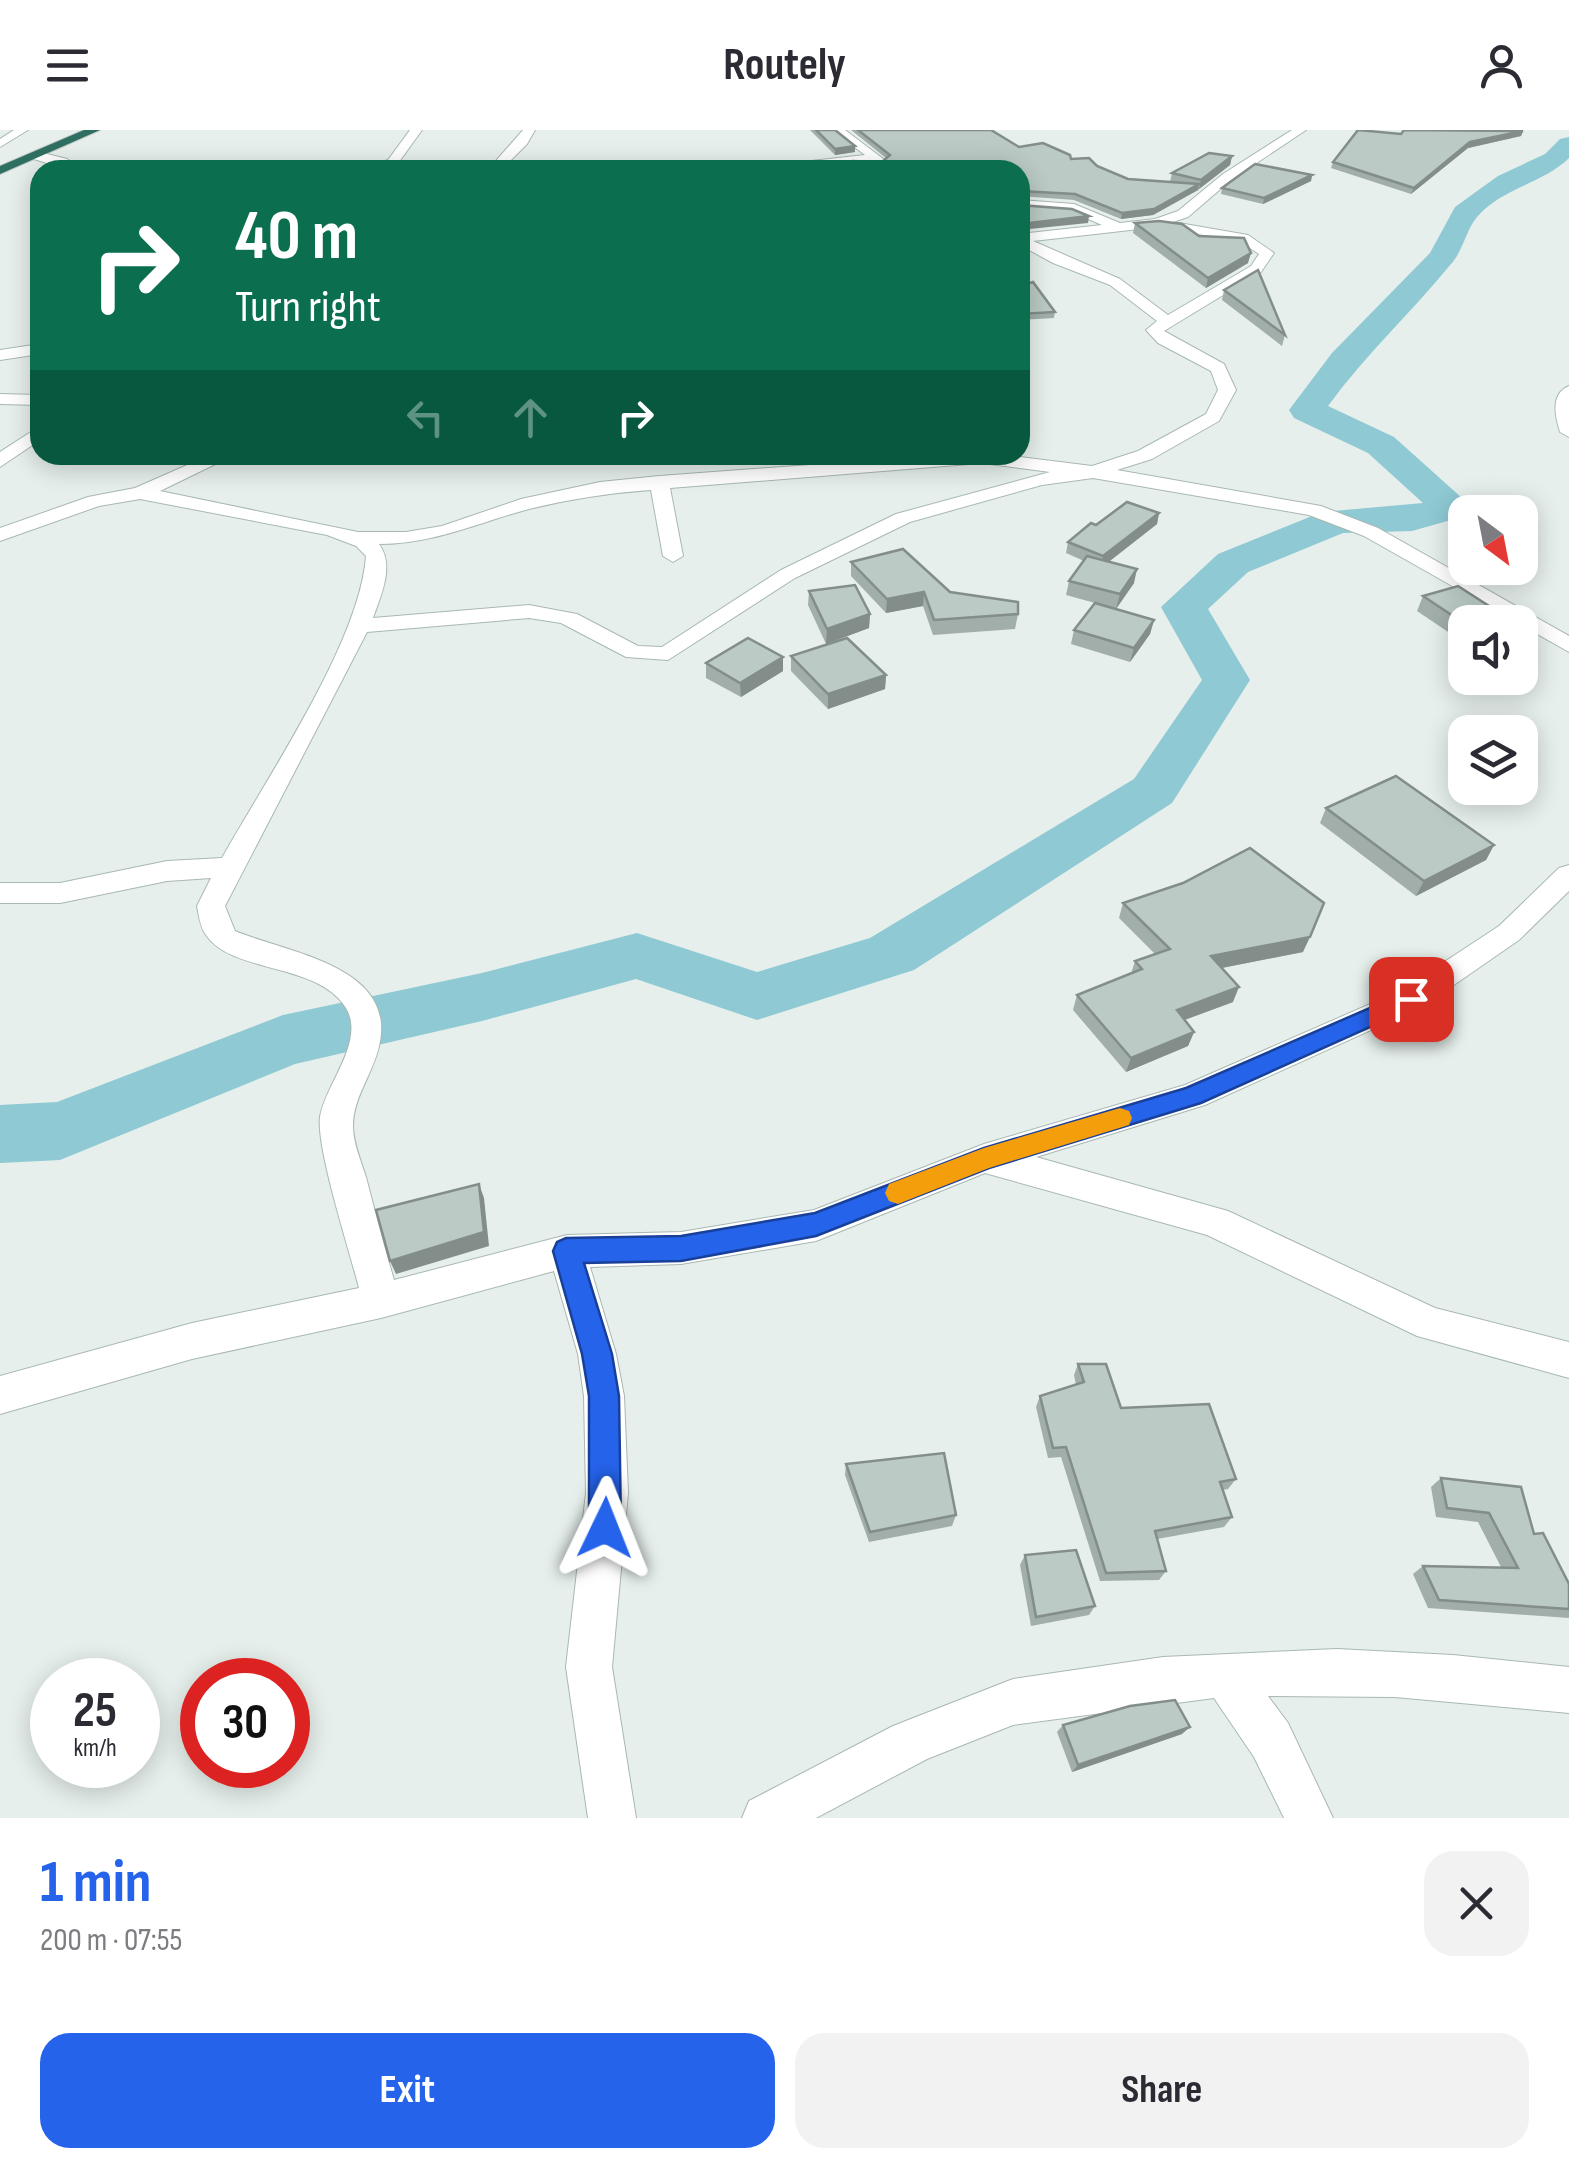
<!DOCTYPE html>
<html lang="en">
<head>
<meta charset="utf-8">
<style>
  body { margin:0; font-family:"Sofia Sans Condensed",sans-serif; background:#f2f2f3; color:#2b2b33; height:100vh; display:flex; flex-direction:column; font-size:38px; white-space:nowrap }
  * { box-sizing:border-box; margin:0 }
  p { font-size:32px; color:#7c7c81 }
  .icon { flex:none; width:55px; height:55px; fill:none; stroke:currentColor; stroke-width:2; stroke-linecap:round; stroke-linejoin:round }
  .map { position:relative; height:1688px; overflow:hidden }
  .sheet { display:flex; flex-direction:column; background:#fff; flex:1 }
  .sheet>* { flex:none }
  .guide { position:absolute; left:30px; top:30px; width:1000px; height:305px; border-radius:30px; box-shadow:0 5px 25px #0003; background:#0b6e4f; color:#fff; overflow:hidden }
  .needle { width:65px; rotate:148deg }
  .controls { position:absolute; left:1448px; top:365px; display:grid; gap:20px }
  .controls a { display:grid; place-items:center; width:90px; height:90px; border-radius:20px; background:#fff; box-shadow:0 5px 25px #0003; font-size:50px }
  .speed { position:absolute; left:30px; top:1528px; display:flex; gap:20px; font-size:50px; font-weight:700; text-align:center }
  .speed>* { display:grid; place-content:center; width:130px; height:130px; border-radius:50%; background:#fff; box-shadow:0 5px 25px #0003; line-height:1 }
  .speed small { font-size:25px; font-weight:400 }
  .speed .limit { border:15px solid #d22; background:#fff; color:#111 }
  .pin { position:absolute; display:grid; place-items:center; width:85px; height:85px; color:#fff; margin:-42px; border-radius:20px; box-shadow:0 5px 15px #0006 }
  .me { position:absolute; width:110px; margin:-55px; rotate:2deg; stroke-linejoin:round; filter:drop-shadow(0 0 8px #0008) }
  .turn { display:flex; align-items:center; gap:35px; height:210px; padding:0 40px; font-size:45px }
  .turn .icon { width:130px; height:130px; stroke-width:2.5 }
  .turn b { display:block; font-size:70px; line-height:85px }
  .lanes { display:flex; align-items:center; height:95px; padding:0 40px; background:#0003; justify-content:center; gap:50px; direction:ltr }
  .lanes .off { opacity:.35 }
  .round { display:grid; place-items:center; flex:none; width:105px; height:105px; border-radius:30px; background:#f2f2f3 }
  .headline { display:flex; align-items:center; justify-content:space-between; height:170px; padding:0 40px }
  h1 { font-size:60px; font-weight:700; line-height:75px; color:#2563eb }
  .action { display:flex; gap:20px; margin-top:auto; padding:20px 40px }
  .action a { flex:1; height:115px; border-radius:30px; background:#2563eb; color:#fff; font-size:40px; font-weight:700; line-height:115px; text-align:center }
  .action a+a { background:#f2f2f3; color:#2b2b33 }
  header { display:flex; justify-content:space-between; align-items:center; height:130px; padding:0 40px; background:#fff; font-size:45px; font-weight:700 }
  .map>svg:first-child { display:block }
</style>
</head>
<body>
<header><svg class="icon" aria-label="menu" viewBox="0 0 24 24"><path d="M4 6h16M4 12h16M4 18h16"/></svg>Routely<svg class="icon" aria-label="person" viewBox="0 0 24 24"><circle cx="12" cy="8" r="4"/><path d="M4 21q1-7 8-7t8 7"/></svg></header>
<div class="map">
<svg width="1569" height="1688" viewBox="0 0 1569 1688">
  <rect width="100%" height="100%" fill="#e6efeb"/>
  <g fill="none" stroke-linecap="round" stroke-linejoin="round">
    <path fill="#8ec9d4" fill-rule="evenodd" d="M1569,7V28C1544,53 1502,58 1477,87C1466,100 1463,121 1451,134C1411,183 1365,225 1328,276L1394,307L1472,377L1465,386L1412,401L1343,403L1248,442L1208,479L1250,550L1172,673L914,840L757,890L636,849L482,891L295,934L60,1030L0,1033V975L57,972L283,885L482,843L637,803L757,842L870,808L1134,649L1202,550L1161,477L1218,424L1322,382L1423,373L1368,323L1294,288L1289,280L1332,223L1430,123L1455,77L1498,46L1545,24L1560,9Z"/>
    <g stroke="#a8b8b2" stroke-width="2">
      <g id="street">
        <path d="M14,0H28L0,17V9Z"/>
        <path d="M410,0H422L396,36L355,40L388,30Z"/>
        <path d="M523,0H535L527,14L501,40H488Z"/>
        <path d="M832,0H845L886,31L880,35L873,32L730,40L865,25Z"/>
        <path d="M1292,0H1306L1231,50L1188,87L1173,92L1248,105L1274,123L1261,142L1164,201L1224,234L1236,260L1219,291L1152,329L1117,340L1321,376L1378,398L1569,506V522L1364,406L1309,385L1093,348L1042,355L910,392L795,448L668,530L626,527L561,493L529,488L367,502L225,776L235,801C288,823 398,836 379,916C373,944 353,967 353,996C353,1013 361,1031 366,1047C375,1082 384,1116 394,1150L567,1105L681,1102L814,1080L984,1014L1185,955L1400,861L1499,796L1559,738L1569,735V761L1519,810L1422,877L1205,975L1036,1027L1228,1081L1435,1178L1569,1212V1248L1417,1206L1207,1105L985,1043L816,1111L681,1134L590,1137L616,1224L624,1266L628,1363L612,1537L636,1688H588L566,1537L586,1363L584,1266L578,1224L554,1141L381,1188L192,1229L0,1284V1246L192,1193L359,1158C350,1122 316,1018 320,987C325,955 366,911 346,878C318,832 232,844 206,805C200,797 199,786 197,776L211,748L167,751L60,773H0V753H60L167,731L222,728C266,649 360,512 366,426L356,416L327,405L140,369L99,376L0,411V398L88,367L135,358L210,325H234L160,361L358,402H406L442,396L521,369L600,352L659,346L948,325H1005L1092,336L1138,321L1206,284L1218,260L1211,241L1158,213L1146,200L1157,191L1110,155L1053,133L1020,115V104L1102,95L1072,82L1020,78V70L1074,74L1120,93L1155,89L1178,81L1223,44ZM1157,97L1239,111L1259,124L1251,136L1168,185L1120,149L1033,111ZM982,333L1050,342L896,384L781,440L662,517L638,516L577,484L529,475L373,488C381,465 395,436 379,414C433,414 477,393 529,379C569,369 609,363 651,360L663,426L673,432L683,426L670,358Z"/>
        <path d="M35,21L67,29L82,40H68L31,28Z"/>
        <path d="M40,214V224L0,230V220Z"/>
        <path d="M1569,256V307L1560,302C1555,286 1550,264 1569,256Z"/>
        <path d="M0,264L40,265V275L0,274Z"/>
        <path d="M40,296V310L0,337V322Z"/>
        <path d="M1337,1519L1453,1525L1569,1537V1583L1395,1567L1268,1566L1288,1593L1333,1688H1284L1254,1627L1214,1568L1013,1595L927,1629L816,1688H742L749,1671L893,1596L1013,1549L1163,1527Z"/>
      </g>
    </g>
    <g stroke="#c2cac8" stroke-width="2">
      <path id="highway" d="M84,0H100L0,44V36Z"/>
    </g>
    <use href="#street" fill="#fff" fill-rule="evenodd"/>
    <use href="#highway" fill="#2f6f62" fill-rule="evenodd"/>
  </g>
  <g fill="#a1aea9">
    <path d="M810,0H835L855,22L835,25Z"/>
    <path d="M851,0H991L1019,17L1097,36L1128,49L1170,52L1172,43L1232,26L1230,35L1198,60L1153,85L1121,89L1074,70L1020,66V40H858L852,37V31L882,32L886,28Z"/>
    <path d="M1523,1L1521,6L1468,18L1411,64L1331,38L1333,32L1401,4Z"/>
    <path d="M1312,45L1311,51L1263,74L1221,64L1222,58Z"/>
    <path d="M1135,93L1199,106L1248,133L1206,158L1133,103Z"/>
    <path d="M1020,156L1055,182L1054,188L1020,190Z"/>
    <path d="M1224,160L1285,205L1282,216L1222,170Z"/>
    <path d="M1159,383L1157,394L1108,432L1134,453L1116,479L1154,490L1150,504L1130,532L1071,514L1074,500L1095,473L1066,465L1069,451L1084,431L1066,423L1068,412L1096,395Z"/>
    <path d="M851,432L1018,484L1015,499L933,505L923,476L886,483L851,446Z"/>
    <path d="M809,461L870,484L869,498L826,514L808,475Z"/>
    <path d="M1423,466L1503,485L1499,492H1465V509L1460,510L1417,481Z"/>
    <path d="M791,526L886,545L885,559L828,579L791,541Z"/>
    <path d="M706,533L783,541L741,567L706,548Z"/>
    <path d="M1326,678L1494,715L1486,730L1416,766L1320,693Z"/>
    <path d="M1123,773L1303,822L1222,838L1233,872L1184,890L1194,902L1188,916L1126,942L1073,880L1077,865L1131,844L1135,831L1155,824L1119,788Z"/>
    <path d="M1078,1234L1121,1278L1236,1349L1228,1359L1223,1360L1232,1387L1224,1397L1157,1409L1166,1441L1159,1450L1100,1451L1061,1327L1048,1328L1036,1277L1040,1266L1076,1255L1074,1245Z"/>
    <path d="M846,1334L956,1385L952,1396L869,1412L845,1345Z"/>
    <path d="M1441,1348L1534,1404L1569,1454V1488L1428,1478L1413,1444L1423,1436L1501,1437L1478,1392L1436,1387L1431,1357Z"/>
    <path d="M1025,1425L1095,1476L1089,1485L1031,1496L1020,1435Z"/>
    <path d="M1063,1595L1182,1604L1072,1642L1057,1602Z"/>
  </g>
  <g fill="#838d89">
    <path d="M1523,1L1521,6L1468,18L1411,64L1414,58L1470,12Z"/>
    <path d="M855,16V22L835,25V19Z"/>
    <path d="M1232,26L1230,35L1199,59L1201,50Z"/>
    <path d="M1312,45L1311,51L1263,74L1264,68Z"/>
    <path d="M1199,54L1198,60L1153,85L1121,89L1122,83Z"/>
    <path d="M1089,86L1088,93L1020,100V94Z"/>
    <path d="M1251,123L1248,133L1206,158L1208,148Z"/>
    <path d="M1159,383L1157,394L1101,438L1103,426Z"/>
    <path d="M1137,439L1134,453L1116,479L1120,464Z"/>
    <path d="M924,462L923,476L886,483L887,469Z"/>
    <path d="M870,484L869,498L826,514L827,499Z"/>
    <path d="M1503,485L1499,492H1477Z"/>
    <path d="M1154,490L1150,504L1130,532L1134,518Z"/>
    <path d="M783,527V541L741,567L740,553Z"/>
    <path d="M886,545L885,559L828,579V564Z"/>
    <path d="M1494,715L1486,730L1416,766L1424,751Z"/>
    <path d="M1310,807L1303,822L1206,841L1211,826Z"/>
    <path d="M1239,857L1233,872L1171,895L1177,880Z"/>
    <path d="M1194,902L1188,916L1126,942L1131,928Z"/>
    <path d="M479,1054L484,1068L489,1116L396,1144L390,1131Z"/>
    <path d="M1190,1597L1182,1604L1072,1642L1078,1635Z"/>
  </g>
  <g fill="#bbcac4" stroke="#838d89" stroke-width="2.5">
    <path d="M816,0H835L855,16L835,19Z"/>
    <path d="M858,0H991L1019,17L1043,13L1070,25L1071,29L1089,28L1097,36L1128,49L1199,54L1154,79L1122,83L1075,64L1020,61V40H871L852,31L882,32L890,25Z"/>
    <path d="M1358,0L1401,4L1404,0L1523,1L1470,12L1414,58L1333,32Z"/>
    <path d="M1209,23L1232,26L1201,50L1172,43Z"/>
    <path d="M774,32L779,40H743L740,34Z"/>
    <path d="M1255,34L1312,45L1264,68L1222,58Z"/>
    <path d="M1020,74V75L1072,79L1089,86L1020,94V95Z"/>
    <path d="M1159,91L1182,94L1199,106L1244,108L1251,123L1208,148L1135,93Z"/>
    <path d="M1258,140L1285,205L1224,160Z"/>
    <path d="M1033,152L1055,182L1020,184V156Z"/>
    <path d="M1127,372L1159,383L1103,426L1068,412L1091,393L1096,395Z"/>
    <path d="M903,419L950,462L1018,472V484L934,490L924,462L887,469L851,432Z"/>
    <path d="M1087,426L1137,439L1120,464L1069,451Z"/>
    <path d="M855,455L870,484L827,499L809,461Z"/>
    <path d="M1458,456L1503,485L1477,492H1465V494L1423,466Z"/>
    <path d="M1095,473L1154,490L1134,518L1074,500Z"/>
    <path d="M748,508L783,527L740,553L706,533Z"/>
    <path d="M847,508L886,545L828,564L791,526Z"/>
    <path d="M1396,646L1494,715L1424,751L1326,678Z"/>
    <path d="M1250,718L1324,773L1310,807L1211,826L1239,857L1177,880L1194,902L1131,928L1077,865L1142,839L1135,831L1170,819L1123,773L1183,753Z"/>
    <path d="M479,1054L484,1102L390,1131L376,1080Z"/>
    <path d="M1078,1234H1106L1121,1278L1209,1274L1236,1349L1220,1352L1232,1387L1155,1401L1166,1441L1106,1443L1066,1317L1053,1318L1040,1266L1084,1252Z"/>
    <path d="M944,1323L956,1385L870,1402L846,1334Z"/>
    <path d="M1441,1348L1521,1357L1534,1404L1543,1403L1569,1454V1479L1439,1470L1423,1436L1518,1438L1489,1383L1447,1378Z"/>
    <path d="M1076,1420L1095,1476L1036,1487L1025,1425Z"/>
    <path d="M1175,1570L1190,1597L1078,1635L1063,1595L1130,1576Z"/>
  </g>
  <path fill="#2563eb" stroke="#184099" stroke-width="2.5" d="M1411,860L1419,863L1422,869L1419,875L1201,973L989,1038L816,1106L681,1131L584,1133L612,1224L619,1266L621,1398L616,1409L605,1414L594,1409L589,1398V1266L582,1224L553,1121L557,1112L566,1108L681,1106L815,1083L984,1018L1186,958Z"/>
  <path fill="#f59e0b" d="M1120,978L1129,981L1132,988L1129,995L989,1038L898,1074L889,1071L885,1063L889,1054L984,1018Z"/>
</svg>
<div class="controls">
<a><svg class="needle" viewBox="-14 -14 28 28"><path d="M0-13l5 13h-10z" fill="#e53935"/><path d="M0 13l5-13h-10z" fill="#7c7c81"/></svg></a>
<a><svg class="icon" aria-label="sound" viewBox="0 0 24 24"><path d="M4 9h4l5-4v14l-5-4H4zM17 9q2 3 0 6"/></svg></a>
<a><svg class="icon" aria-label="layers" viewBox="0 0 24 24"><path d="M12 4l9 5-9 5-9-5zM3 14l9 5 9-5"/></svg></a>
</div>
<div class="speed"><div>25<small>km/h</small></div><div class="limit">30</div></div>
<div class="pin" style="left:1411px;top:869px;background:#d93025"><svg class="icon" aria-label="arrive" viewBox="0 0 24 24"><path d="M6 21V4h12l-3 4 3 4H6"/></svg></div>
<svg class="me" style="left:605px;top:1398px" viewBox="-20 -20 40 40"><path d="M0-17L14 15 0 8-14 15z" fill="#2563eb" stroke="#fff" stroke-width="4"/></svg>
<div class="guide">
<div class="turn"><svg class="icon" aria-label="right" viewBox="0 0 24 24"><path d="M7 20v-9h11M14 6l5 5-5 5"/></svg><div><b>40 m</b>Turn right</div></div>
<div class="lanes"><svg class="icon off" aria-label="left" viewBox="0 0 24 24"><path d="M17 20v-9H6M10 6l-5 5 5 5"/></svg><svg class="icon off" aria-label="ahead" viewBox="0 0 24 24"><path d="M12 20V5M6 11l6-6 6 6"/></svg><svg class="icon" aria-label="right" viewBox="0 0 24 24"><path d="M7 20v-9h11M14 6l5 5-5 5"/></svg></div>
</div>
</div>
<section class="sheet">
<div class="headline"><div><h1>1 min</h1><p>200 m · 07:55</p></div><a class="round"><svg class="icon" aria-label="close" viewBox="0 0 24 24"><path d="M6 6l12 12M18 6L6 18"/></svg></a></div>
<div class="action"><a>Exit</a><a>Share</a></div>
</section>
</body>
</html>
